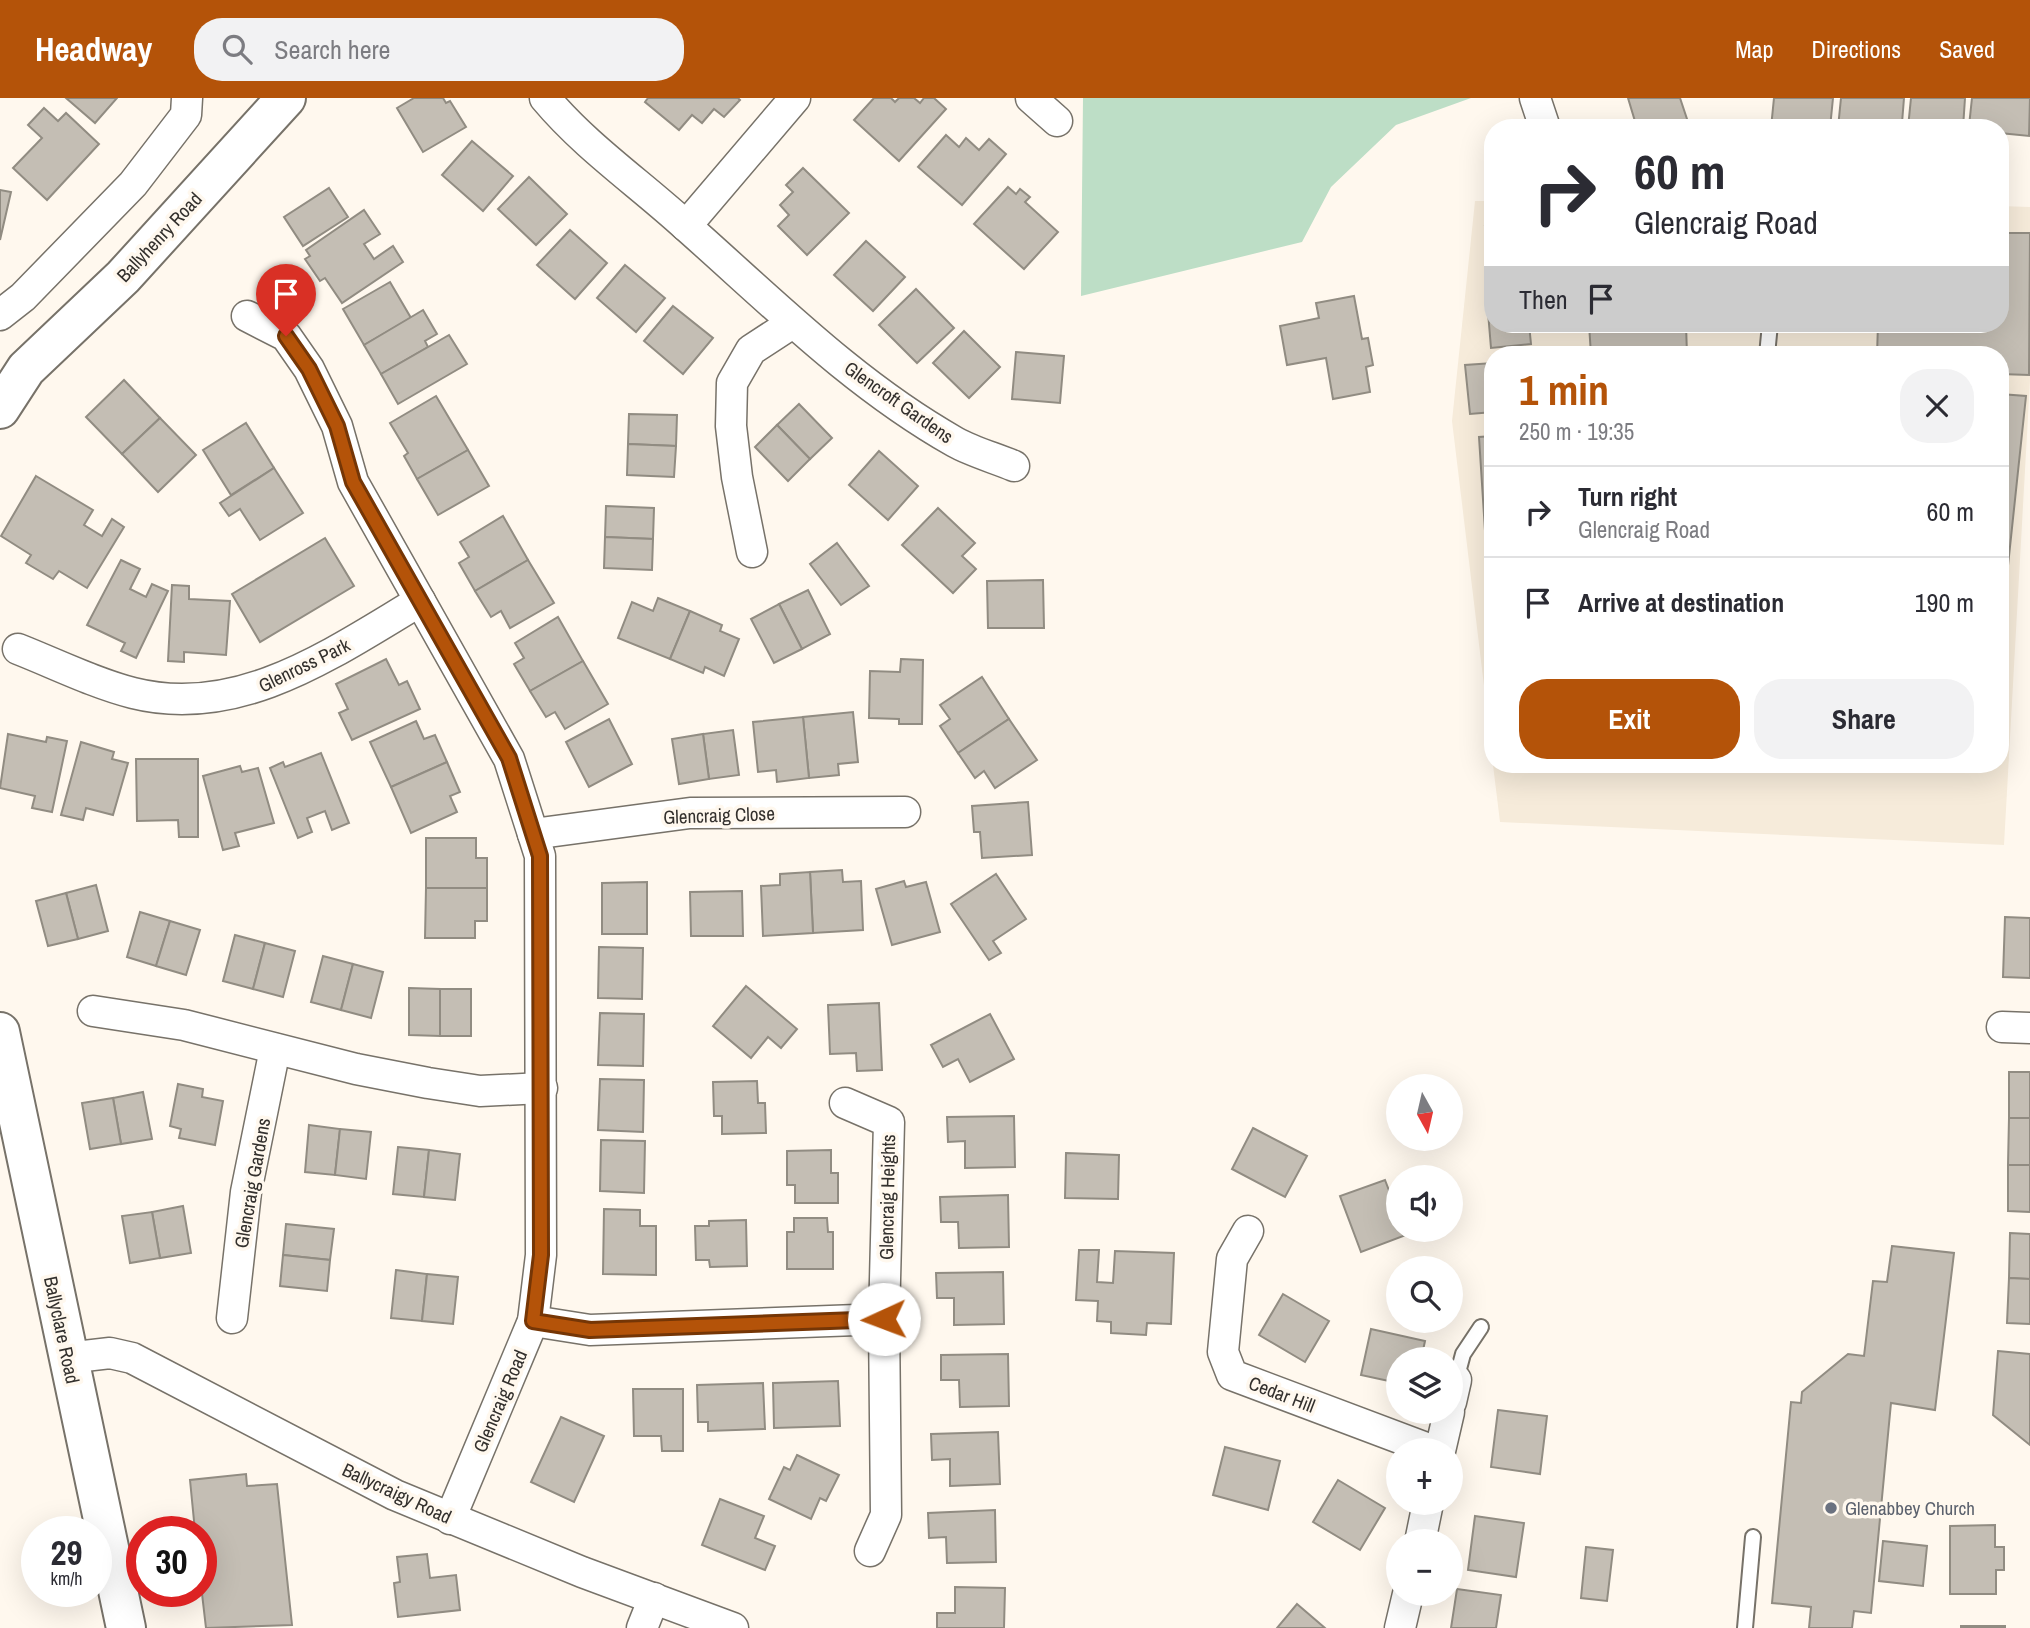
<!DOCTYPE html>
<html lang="en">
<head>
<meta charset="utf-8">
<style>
  body { margin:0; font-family:"Archivo Narrow",sans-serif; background:#f2f2f3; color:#2b2b33; height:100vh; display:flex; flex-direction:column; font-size:26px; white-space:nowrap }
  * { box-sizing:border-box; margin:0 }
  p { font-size:23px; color:#7c7c81 }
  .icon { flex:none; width:38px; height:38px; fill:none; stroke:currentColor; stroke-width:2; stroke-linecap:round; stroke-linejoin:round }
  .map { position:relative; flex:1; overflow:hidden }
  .drawer { position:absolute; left:1484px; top:248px; width:525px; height:427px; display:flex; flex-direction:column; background:#fff; border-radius:28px; box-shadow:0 7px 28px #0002 }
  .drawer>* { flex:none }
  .top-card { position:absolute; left:1484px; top:21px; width:525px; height:214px; border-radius:28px; box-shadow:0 7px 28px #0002; background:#fff; color:#2b2b33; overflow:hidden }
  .needle { width:46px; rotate:172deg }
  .controls { position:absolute; left:1386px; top:976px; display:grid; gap:14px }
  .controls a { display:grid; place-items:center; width:77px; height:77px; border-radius:50%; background:#fff; box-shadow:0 7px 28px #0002; font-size:35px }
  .speed { position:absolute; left:21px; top:1418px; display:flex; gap:14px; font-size:35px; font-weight:700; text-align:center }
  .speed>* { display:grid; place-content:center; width:91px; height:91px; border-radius:50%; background:#fff; box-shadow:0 7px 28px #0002; line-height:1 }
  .speed small { font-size:18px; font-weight:400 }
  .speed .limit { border:10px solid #d22; background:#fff; color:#111 }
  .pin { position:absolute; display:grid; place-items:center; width:60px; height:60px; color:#fff; margin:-72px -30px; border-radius:50% 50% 50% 0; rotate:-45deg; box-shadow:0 0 7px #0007 }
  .pin .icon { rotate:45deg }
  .me { position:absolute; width:77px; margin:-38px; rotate:268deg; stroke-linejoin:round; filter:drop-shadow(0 0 5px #0008) }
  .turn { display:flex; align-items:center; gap:24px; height:147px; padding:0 35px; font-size:32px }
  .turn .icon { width:91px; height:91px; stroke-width:2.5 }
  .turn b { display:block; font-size:49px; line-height:60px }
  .then { display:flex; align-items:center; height:66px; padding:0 35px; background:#0003; gap:14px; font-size:26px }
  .round { display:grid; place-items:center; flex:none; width:74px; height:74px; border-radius:28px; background:#f2f2f3 }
  .head { display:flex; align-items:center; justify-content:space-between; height:119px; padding:0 35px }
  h1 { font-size:42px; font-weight:700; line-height:52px; color:#b45309 }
  .action { display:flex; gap:14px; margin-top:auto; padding:14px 35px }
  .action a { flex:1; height:80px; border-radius:28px; background:#b45309; color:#fff; font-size:28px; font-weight:700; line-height:80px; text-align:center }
  .action a+a { background:#f2f2f3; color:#2b2b33 }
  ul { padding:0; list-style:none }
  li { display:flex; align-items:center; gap:21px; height:91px; padding:0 35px; border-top:2px solid #e1e1e2 }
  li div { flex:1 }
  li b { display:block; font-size:26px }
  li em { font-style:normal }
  header { display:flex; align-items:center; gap:42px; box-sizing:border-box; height:98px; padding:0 35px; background:#b45309; color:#fff }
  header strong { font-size:33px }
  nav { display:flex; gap:38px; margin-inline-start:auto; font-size:24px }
  .search { width:490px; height:63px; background:#f2f2f3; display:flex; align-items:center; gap:18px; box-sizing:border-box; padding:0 24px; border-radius:28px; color:#7c7c81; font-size:26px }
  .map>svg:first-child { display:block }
</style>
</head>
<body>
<header>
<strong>Headway</strong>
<div class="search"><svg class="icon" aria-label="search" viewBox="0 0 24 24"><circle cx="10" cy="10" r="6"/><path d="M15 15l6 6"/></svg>Search here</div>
<nav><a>Map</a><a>Directions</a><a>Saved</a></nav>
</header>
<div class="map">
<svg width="2030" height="1530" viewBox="0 0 2030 1530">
  <rect width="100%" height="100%" fill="#fff8ee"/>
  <path fill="#f6ebda" d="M1475,103H1493V226H2000V108L2030,109V283L2004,747L1500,724L1493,667H2000V257H1493V662L1452,323Z"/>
  <path fill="#bddec6" d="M1083,0H1471L1396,27L1331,89L1302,144L1081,198Z"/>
  <g fill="#c4beb4" stroke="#918c82" stroke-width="2">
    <path d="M66,0H117L95,25Z"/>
    <path d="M414,0H443L446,5L450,3L466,29L423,54L397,10Z"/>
    <path d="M648,0H738L740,2L724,19L714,11L702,25L692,17L679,32L645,4Z"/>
    <path d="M874,0H891L895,4L899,0H914L920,5L924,0H934L946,11L899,63L854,22Z"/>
    <path d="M1628,0H1680L1690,30H1637Z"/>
    <path d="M1774,0H1833L1830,30H1771Z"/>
    <path d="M1841,0H1904L1902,25L1882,23L1881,30H1838Z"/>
    <path d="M1911,0H1965L1963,30H1908Z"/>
    <path d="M1972,0H2030L2029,38L2000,35V30L1969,28Z"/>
    <path d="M44,10L58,23L66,15L99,46L47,102L13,70L42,40L28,27Z"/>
    <path d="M946,37L959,49L966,40L979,52L989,41L1006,56L962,107L918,69Z"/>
    <path d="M472,43L513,78L483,113L442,77Z"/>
    <path d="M803,70L849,115L807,157L778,128L789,117L780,107L793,94L786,87Z"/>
    <path d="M529,79L567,116L536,147L498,111Z"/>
    <path d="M1008,89L1016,96L1020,91L1030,99L1025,104L1058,134L1024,171L974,126Z"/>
    <path d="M329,90L348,119L303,148L284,119Z"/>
    <path d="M0,92L11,94L0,142Z"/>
    <path d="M364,112L380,136L364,146L374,161L393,148L403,164L342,205L325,180L320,183L305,161L310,158L306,152Z"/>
    <path d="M1493,127V180H1491L1485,128Z"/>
    <path d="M570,132L607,165L575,201L537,167Z"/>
    <path d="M2000,135H2030L2029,277L2000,276V257H1877L1878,226H2000Z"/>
    <path d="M866,143L905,179L873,213L834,177Z"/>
    <path d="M625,167L665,200L636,234L597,200Z"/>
    <path d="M390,184L411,220L364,247L343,211Z"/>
    <path d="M1486,190H1493V226H1529L1531,246L1491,250Z"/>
    <path d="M916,191L954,230L917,265L879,227Z"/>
    <path d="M1354,198L1362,241L1368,240L1373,267L1366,269L1370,294L1333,301L1326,260L1287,267L1280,228L1319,220L1316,205Z"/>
    <path d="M673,208L713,240L683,276L644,243Z"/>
    <path d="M423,212L437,236L425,243L428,249L381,276L364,247Z"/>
    <path d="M1589,226H1686L1687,257H1591Z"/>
    <path d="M964,233L1000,269L969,300L933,265Z"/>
    <path d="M449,237L467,266L398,306L381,276Z"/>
    <path d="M1016,254L1064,258L1060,305L1012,301Z"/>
    <path d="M1493,265V314L1470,316L1465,267Z"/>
    <path d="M124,282L160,320L122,356L86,319Z"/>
    <path d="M2000,296L2026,298L2002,524L2000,523Z"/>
    <path d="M436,298L468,352L417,381L404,358L408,355L390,325Z"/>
    <path d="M799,306L832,340L810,361L777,327Z"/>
    <path d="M629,316L677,317L676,348L628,346Z"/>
    <path d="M160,320L196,357L158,394L122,356Z"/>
    <path d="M246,325L274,370L231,397L203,352Z"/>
    <path d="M777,327L810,361L788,383L755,349Z"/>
    <path d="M1493,338V542H1492L1479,339Z"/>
    <path d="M628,346L676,348L674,379L627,377Z"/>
    <path d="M468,352L489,388L438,417L417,381Z"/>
    <path d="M879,353L918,388L888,422L849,387Z"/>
    <path d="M274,370L303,415L260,442L240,411L229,418L220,405Z"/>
    <path d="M36,378L93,412L84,427L102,438L112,421L124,429L87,490L59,473L53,481L26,465L31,457L1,438Z"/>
    <path d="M606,408L654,410L653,441L605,439Z"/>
    <path d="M938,410L975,445L962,458L976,471L953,495L902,447Z"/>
    <path d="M503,418L528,462L475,493L459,465L469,459L460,444Z"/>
    <path d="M605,439L653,441L652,472L604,470Z"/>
    <path d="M325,440L354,488L260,544L232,496Z"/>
    <path d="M837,445L869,488L841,507L810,466Z"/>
    <path d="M121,462L140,471L130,491L146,499L152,486L168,493L136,560L121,553L125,545L87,527Z"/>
    <path d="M528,462L554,505L510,530L501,513L491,519L475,493Z"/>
    <path d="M1043,482L1044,530H988L987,483Z"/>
    <path d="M172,487L189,488V501L230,503L226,557L184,554V564L168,563Z"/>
    <path d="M808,492L830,536L802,551L779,506Z"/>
    <path d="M658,500L690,513L670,561L618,540L632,504L653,513Z"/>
    <path d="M779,506L802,551L774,565L751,521Z"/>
    <path d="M690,513L722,527L720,533L739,541L724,578L705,569L703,575L670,561Z"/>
    <path d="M558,519L583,563L530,593L514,566L524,560L515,545Z"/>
    <path d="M386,561L399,587L407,583L420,611L352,642L339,615L348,611L336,586Z"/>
    <path d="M901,561L923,562L922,626H899V621L869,620L870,573L900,574Z"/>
    <path d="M583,563L608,606L565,631L555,614L546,619L530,593Z"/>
    <path d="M982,579L1009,621L958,655L940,628L950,621L940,607Z"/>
    <path d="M853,614L858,664L838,666L839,677L809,680L803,619Z"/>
    <path d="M803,619L809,680L777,684L776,672L758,674L753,624Z"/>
    <path d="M609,621L632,666L589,689L566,644Z"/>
    <path d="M1009,621L1037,662L995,690L984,673L975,680L958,655Z"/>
    <path d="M416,623L424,641L435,637L447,664L391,689L370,644Z"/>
    <path d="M733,632L739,677L709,681L703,636Z"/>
    <path d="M8,636L46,644L47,639L67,643L52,714L32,710L35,698L0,690Z"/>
    <path d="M703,636L709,681L679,686L672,641Z"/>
    <path d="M81,644L114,654L112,661L128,665L113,717L86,710L83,722L61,717Z"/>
    <path d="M321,655L349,725L332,732L325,713L307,720L312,734L298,740L270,670L283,664L285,669Z"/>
    <path d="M136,661H198V739H179L178,722L137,723Z"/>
    <path d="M447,664L460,694L450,698L457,714L411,735L391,689Z"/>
    <path d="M240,668L242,674L258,670L274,725L235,735L239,748L223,752L203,678Z"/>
    <path d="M1028,704L1032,757L982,760L980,734H974L972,708Z"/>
    <path d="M426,740H476V760H487V790H426Z"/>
    <path d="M842,772L843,784L861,783L863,832L813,835L810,774Z"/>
    <path d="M810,774L813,835L763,838L761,788L780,787V776Z"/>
    <path d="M996,776L1026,821L993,843L1001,855L989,862L951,806Z"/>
    <path d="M904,783L906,789L926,784L940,834L892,847L876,791Z"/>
    <path d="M647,784V836H602V785Z"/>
    <path d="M96,787L108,833L78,841L66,795Z"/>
    <path d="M426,790H487V823H475V840H425Z"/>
    <path d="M742,793L743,838H691L690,794Z"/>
    <path d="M66,795L78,841L48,848L36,803Z"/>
    <path d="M140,814L170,823L156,868L127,859Z"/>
    <path d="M2005,819L2030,820V880L2003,879Z"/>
    <path d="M170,823L200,832L186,877L156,868Z"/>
    <path d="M235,837L265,845L253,891L223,883Z"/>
    <path d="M265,845L295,853L283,899L253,891Z"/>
    <path d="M599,849L643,850L642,901L598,900Z"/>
    <path d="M323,858L353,866L341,912L311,904Z"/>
    <path d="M353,866L383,874L371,920L341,912Z"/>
    <path d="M746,888L797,931L781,950L768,939L751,960L713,928Z"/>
    <path d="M409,890L440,891V938L409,937Z"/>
    <rect x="440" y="891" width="31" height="47"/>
    <path d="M879,905L882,972L857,973L856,955L830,956L828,907Z"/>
    <path d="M600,915L644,916L643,968L598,967Z"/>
    <path d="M990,916L1014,961L970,984L958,961L943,969L931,947Z"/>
    <rect x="2009" y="974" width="21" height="46"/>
    <path d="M600,981L644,982L643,1034L598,1032Z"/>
    <path d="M757,983L758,1005H765L766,1035L722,1036V1018H714L713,984Z"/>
    <path d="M178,986L203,991L202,999L223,1003L215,1047L179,1040L181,1031L170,1028Z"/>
    <path d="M143,994L152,1041L121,1046L113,1000Z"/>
    <path d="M113,1000L121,1046L90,1051L82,1005Z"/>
    <path d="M1014,1018L1015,1069L965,1070V1043L948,1044L947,1019Z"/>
    <path d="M2009,1020H2030V1067H2008Z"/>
    <path d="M309,1027L340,1031L335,1077L305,1074Z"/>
    <path d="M1253,1030L1307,1058L1285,1099L1232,1071Z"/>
    <path d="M340,1031L371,1034L366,1081L335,1077Z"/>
    <path d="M601,1042L645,1043L644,1095L600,1093Z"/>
    <path d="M398,1049L429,1052L424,1099L393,1096Z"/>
    <path d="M429,1052L460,1056L455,1102L424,1099Z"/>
    <path d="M831,1052V1075H838V1105H795V1087H787V1053Z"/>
    <path d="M1066,1055L1119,1057L1118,1101L1065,1100Z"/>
    <path d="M2008,1067H2030V1114L2008,1113Z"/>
    <path d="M1385,1082L1398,1116V1132H1404L1406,1137L1361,1154L1340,1098Z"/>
    <path d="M1008,1097L1009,1149L959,1150L958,1124H941L940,1099Z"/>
    <path d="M183,1108L191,1155L160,1160L152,1114Z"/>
    <path d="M604,1111L640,1112V1128H656V1177L603,1176Z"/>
    <path d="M152,1114L160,1160L130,1165L122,1118Z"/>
    <path d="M794,1120H827L828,1134H833V1171H787V1134H794Z"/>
    <path d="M746,1122L747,1168L710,1169L709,1162H696L695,1128H709V1123Z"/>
    <path d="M286,1126L334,1131L330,1162L283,1157Z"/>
    <path d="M2010,1135L2030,1136V1181L2009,1180Z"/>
    <path d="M1892,1148L1954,1155L1935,1312L1891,1305L1871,1515L1854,1513L1852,1530H1809L1811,1509L1772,1505L1791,1304L1801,1305L1802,1294L1848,1256L1864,1258L1873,1183L1887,1184Z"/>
    <path d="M1079,1152H1099L1097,1184L1113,1185L1115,1153L1174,1155L1171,1226L1147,1225L1146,1237L1111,1235V1224L1097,1223L1098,1203L1076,1202Z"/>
    <path d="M283,1157L330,1162L327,1193L280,1188Z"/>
    <path d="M396,1172L427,1176L422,1223L391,1220Z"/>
    <path d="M1003,1174L1004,1226L954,1227V1200H937L936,1175Z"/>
    <path d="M427,1176L458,1179L453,1226L422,1223Z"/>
    <path d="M2009,1180L2030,1181V1226L2007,1225Z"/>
    <path d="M1283,1196L1329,1223L1305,1264L1259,1237Z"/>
    <path d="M1371,1231L1425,1243L1421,1262H1398V1285L1361,1277Z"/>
    <path d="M1998,1253L2030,1256V1347L1993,1317Z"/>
    <path d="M1008,1256L1009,1308L960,1309L959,1282H941V1257Z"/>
    <path d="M838,1283L840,1328L774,1330L773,1285Z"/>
    <path d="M763,1285L765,1331L708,1333V1324H698L697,1287Z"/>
    <path d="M633,1291H683V1353H662L661,1338H634Z"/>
    <path d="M1498,1312L1547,1318L1540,1376L1491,1369Z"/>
    <path d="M561,1319L604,1338L574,1404L531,1384Z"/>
    <path d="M998,1334L1000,1386L950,1388V1361L932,1362L931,1336Z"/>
    <path d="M1225,1349L1280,1363L1268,1412L1213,1397Z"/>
    <path d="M797,1357L839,1377L826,1403L820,1400L811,1421L769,1401L784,1369L790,1372Z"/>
    <path d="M246,1376L247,1388L277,1386L292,1527L206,1530L201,1487V1433H195L190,1382Z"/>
    <path d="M1338,1382L1385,1410L1360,1452L1313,1424Z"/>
    <path d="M720,1401L764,1418L755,1440L775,1448L765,1472L702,1447Z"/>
    <path d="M995,1412L996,1464L947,1465L946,1439L929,1440L928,1415Z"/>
    <path d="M1475,1418L1524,1425L1516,1479L1468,1472Z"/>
    <path d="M1995,1427V1449H2004V1472H1996V1496H1950V1428Z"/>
    <path d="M1883,1443L1927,1448L1923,1488L1879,1483Z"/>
    <path d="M1586,1449L1613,1452L1607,1503L1581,1500Z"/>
    <path d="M427,1456L430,1480L456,1477L460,1512L398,1519L394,1485L400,1484L397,1459Z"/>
    <path d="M955,1489L1005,1490L1004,1530H937V1515H955Z"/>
    <path d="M1457,1491L1501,1497L1496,1530H1451Z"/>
    <path d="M1297,1506L1325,1530H1277Z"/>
    <rect x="1961" y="1528" width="44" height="2"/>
  </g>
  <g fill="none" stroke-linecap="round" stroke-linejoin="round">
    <g stroke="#777269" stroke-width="18">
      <g id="service">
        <path d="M1767,257L1770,226"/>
        <path d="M1456,1282L1463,1256L1481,1229"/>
        <path d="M1745,1530L1753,1439"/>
      </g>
    </g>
    <g stroke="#777269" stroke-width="33">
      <g id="minor">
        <path d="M545,0C586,49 639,85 686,128C772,204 854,287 955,344C973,354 995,360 1014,368"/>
        <path d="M1031,0L1057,23"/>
        <path d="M1535,0L1545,30"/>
        <path d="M686,128L795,0"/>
        <path d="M0,217L23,199L133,86L186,17L187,0"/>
        <path d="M247,218L286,238L309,271L337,328L353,384L509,661L540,758L541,1157L533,1223L450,1421"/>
        <path d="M752,454L737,379L731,328L732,285L751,252L791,226"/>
        <path d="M18,551C56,566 94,585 133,595C240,622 334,554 420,503"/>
        <path d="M533,736L690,715L905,714"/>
        <path d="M93,913L184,927L356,971L428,985L480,993L542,990"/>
        <path d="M2002,929L2030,930"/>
        <path d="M845,1005L889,1024L884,1221L886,1417L870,1453"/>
        <path d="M1248,1133L1232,1161L1223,1254L1232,1277L1434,1353"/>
        <path d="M232,1220L246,1094L275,951"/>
        <path d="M533,1223L590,1232L884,1221"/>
        <path d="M67,1260L110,1255L132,1260L395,1397L582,1474L733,1530"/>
        <path d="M1451,1304L1456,1282"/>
        <path d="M1440,1353L1449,1314"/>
        <path d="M1420,1444L1428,1405"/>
        <path d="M642,1530L654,1500"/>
        <path d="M1400,1530L1408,1496"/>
      </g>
    </g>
    <g stroke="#777269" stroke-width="42">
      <g id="secondary">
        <path d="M0,311L26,271L123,179L286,0"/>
        <path d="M0,934L126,1530"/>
      </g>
    </g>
    <use href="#service" stroke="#fff" stroke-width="14"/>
    <use href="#minor" stroke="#fff" stroke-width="30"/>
    <use href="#secondary" stroke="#fff" stroke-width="38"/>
  </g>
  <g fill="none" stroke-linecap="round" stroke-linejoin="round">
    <g stroke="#753606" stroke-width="18">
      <path id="route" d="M286,238L309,271L337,328L353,384L509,660L540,758L541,1157L533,1223L590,1232L884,1221"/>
    </g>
    <use href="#route" stroke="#b45309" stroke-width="12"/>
  </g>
  <circle fill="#6b7280" stroke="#fff8ee" stroke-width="2.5" cx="1831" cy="1410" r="7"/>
  <g text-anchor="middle" stroke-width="7" stroke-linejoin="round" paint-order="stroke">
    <g font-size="19" fill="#33302d" stroke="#fff8ee">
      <text transform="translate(159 139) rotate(-47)" y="7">Ballyhenry Road</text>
      <text transform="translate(899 304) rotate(35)" y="7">Glencroft Gardens</text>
      <text transform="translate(304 567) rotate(-26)" y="7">Glenross Park</text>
      <text transform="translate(719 717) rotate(-2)" y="7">Glencraig Close</text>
      <text transform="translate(252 1085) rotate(-80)" y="7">Glencraig Gardens</text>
      <text transform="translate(887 1099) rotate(-89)" y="7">Glencraig Heights</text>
      <text transform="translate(62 1232) rotate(78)" y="7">Ballyclare Road</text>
      <text transform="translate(1282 1296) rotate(21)" y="7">Cedar Hill</text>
      <text transform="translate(500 1303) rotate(-67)" y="7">Glencraig Road</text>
      <text transform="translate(397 1395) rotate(25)" y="7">Ballycraigy Road</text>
    </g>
    <g font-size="19" fill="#5b616d" stroke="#fff8ee" text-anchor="start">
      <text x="1845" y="1417">Glenabbey Church</text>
    </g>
  </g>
</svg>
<div class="controls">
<a><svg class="needle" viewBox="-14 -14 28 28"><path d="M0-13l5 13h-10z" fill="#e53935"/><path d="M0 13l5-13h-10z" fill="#7c7c81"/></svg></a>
<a><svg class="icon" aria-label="sound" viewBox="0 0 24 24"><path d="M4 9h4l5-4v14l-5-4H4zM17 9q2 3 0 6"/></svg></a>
<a><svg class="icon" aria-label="search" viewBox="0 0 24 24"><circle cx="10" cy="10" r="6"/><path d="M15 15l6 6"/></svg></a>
<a><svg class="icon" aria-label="layers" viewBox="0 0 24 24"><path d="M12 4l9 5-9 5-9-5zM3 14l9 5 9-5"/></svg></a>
<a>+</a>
<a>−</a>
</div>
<div class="speed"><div>29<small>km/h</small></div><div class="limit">30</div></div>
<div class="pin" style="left:286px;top:238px;background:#d93025"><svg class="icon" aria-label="arrive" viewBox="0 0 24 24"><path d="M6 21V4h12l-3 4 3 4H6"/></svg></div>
<svg class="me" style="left:884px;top:1221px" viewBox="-20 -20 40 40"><circle r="19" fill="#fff"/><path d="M0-13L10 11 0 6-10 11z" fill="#b45309"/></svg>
<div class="top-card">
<div class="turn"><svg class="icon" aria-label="right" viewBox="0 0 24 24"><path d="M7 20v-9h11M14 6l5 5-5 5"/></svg><div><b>60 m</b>Glencraig Road</div></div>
<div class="then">Then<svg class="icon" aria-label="arrive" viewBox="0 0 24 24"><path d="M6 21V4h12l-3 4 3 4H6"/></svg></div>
</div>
<section class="drawer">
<div class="head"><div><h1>1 min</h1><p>250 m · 19:35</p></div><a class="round"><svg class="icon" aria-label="close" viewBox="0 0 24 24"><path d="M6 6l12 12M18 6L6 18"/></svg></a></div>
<ul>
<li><svg class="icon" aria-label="right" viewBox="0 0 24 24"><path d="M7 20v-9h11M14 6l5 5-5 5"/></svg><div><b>Turn right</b><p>Glencraig Road</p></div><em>60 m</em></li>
<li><svg class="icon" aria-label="arrive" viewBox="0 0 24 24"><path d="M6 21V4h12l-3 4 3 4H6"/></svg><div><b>Arrive at destination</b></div><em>190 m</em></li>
</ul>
<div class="action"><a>Exit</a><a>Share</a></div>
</section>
</div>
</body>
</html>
